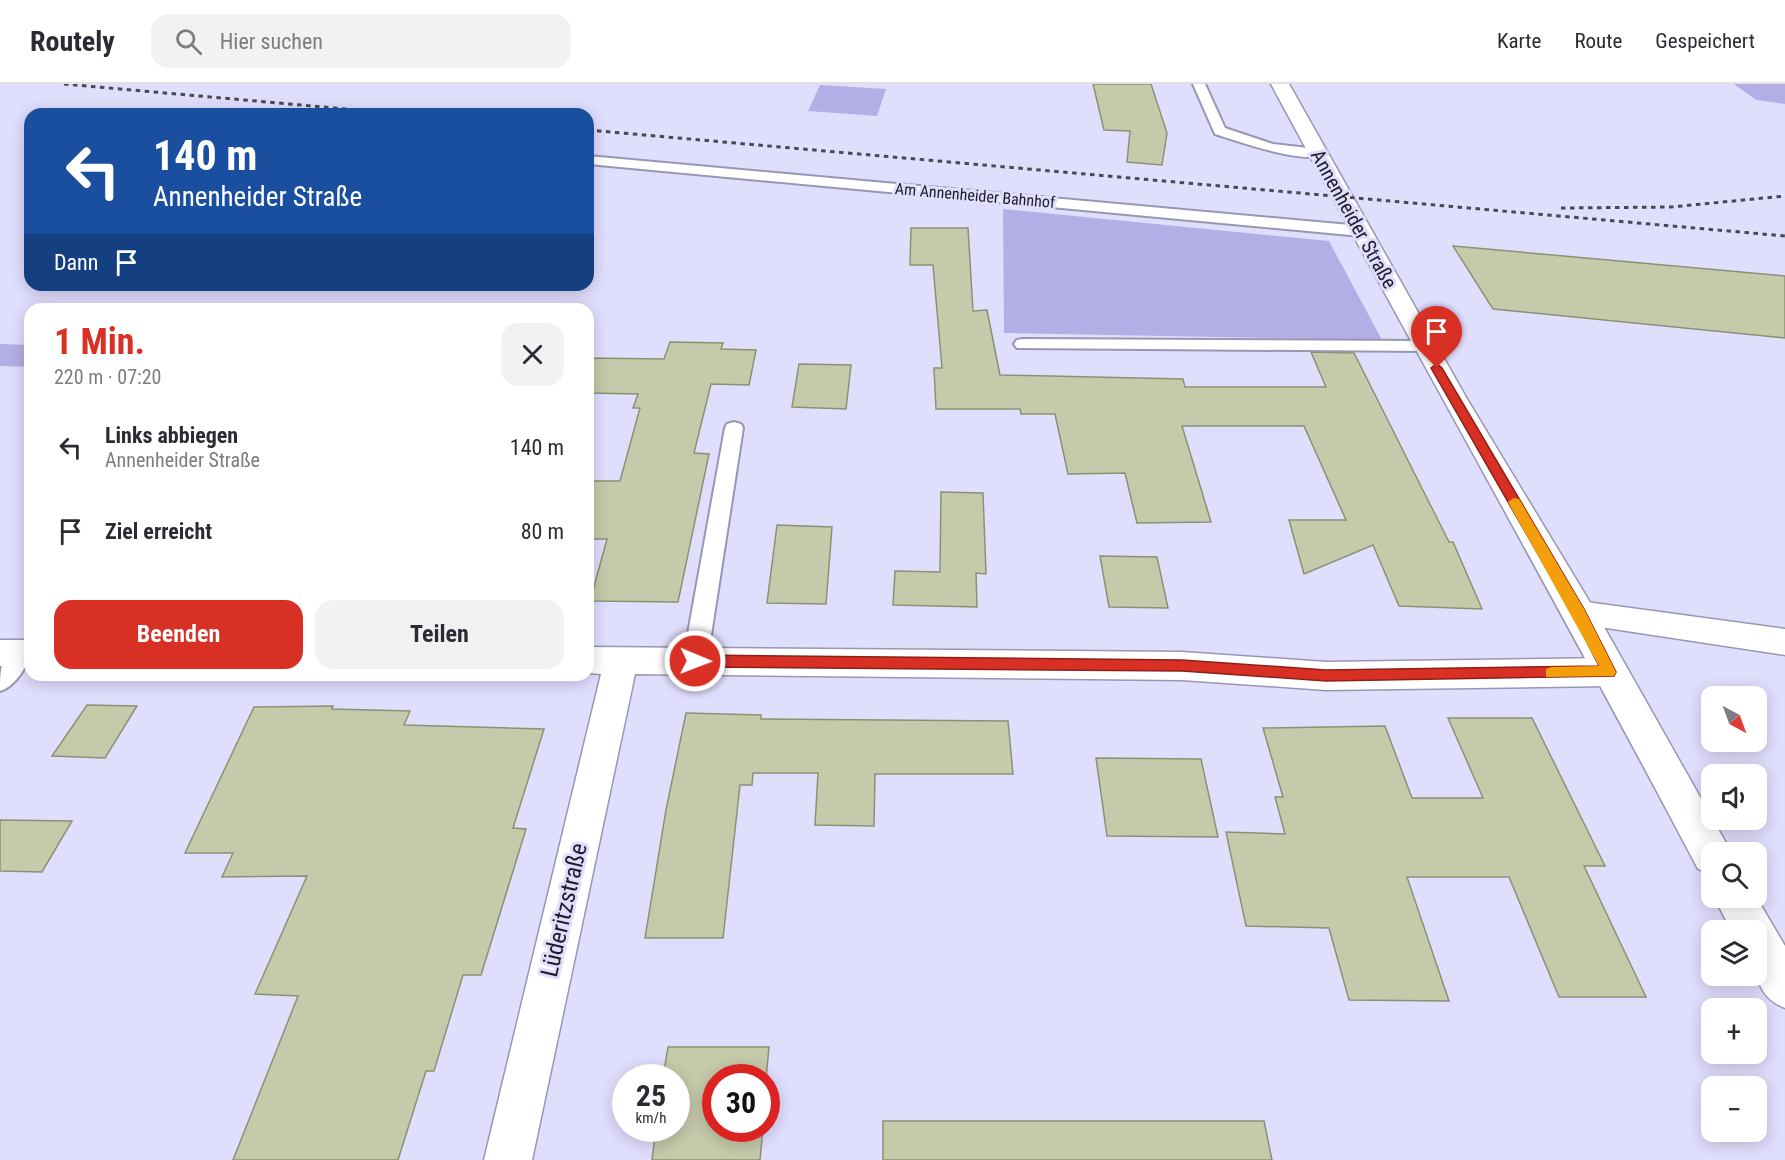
<!DOCTYPE html>
<html lang="de">
<head>
<meta charset="utf-8">
<style>
  body { margin:0; font-family:"Roboto Condensed",sans-serif; background:#f2f2f3; color:#2b2b33; height:100vh; display:flex; flex-direction:column; font-size:22px; white-space:nowrap }
  * { box-sizing:border-box; margin:0 }
  p { font-size:20px; color:#7c7c81 }
  .icon { flex:none; width:33px; height:33px; fill:none; stroke:currentColor; stroke-width:2; stroke-linecap:round; stroke-linejoin:round }
  .map { position:relative; flex:1; overflow:hidden }
  .details { position:absolute; left:24px; top:219px; width:570px; height:378px; display:flex; flex-direction:column; background:#fff; border-radius:18px; box-shadow:0 3px 15px #0003 }
  .details>* { flex:none }
  .top-card { position:absolute; left:24px; top:24px; width:570px; height:183px; border-radius:18px; box-shadow:0 3px 15px #0003; background:#1a4fa0; color:#fff; overflow:hidden }
  .needle { width:39px; rotate:139deg }
  .fabs { position:absolute; left:1701px; top:602px; display:grid; gap:12px }
  .fabs a { display:grid; place-items:center; width:66px; height:66px; border-radius:12px; background:#fff; box-shadow:0 3px 15px #0003; font-size:30px }
  .speed { position:absolute; left:612px; top:980px; display:flex; gap:12px; font-size:30px; font-weight:700; text-align:center }
  .speed>* { display:grid; place-content:center; width:78px; height:78px; border-radius:50%; background:#fff; box-shadow:0 3px 15px #0003; line-height:1 }
  .speed small { font-size:15px; font-weight:400 }
  .speed .limit { border:9px solid #d22; background:#fff; color:#111 }
  .pin { position:absolute; display:grid; place-items:center; width:51px; height:51px; color:#fff; margin:-62px -26px; border-radius:50% 50% 50% 0; rotate:-45deg; box-shadow:0 0 6px #0007 }
  .pin .icon { rotate:45deg }
  .me { position:absolute; width:66px; margin:-33px; rotate:91deg; stroke-linejoin:round; filter:drop-shadow(0 0 4px #0008) }
  .turn { display:flex; align-items:center; gap:21px; height:126px; padding:0 30px; font-size:27px }
  .turn .icon { width:78px; height:78px; stroke-width:2.5 }
  .turn b { display:block; font-size:42px; line-height:51px }
  .then { display:flex; align-items:center; height:57px; padding:0 30px; background:#0003; gap:12px; font-size:22px }
  .round { display:grid; place-items:center; flex:none; width:63px; height:63px; border-radius:18px; background:#f2f2f3 }
  .summary { display:flex; align-items:center; justify-content:space-between; height:102px; padding:0 30px }
  h1 { font-size:36px; font-weight:700; line-height:45px; color:#d93025 }
  .primary-button { display:flex; gap:12px; margin-top:auto; padding:12px 30px }
  .primary-button a { flex:1; height:69px; border-radius:18px; background:#d93025; color:#fff; font-size:24px; font-weight:700; line-height:69px; text-align:center }
  .primary-button a+a { background:#f2f2f3; color:#2b2b33 }
  ul { padding:0; list-style:none }
  li { display:flex; align-items:center; gap:18px; height:84px; padding:0 30px }
  li div { flex:1 }
  li b { display:block; font-size:22px }
  li em { font-style:normal }
  header { display:flex; align-items:center; gap:36px; box-sizing:border-box; height:84px; padding:0 30px; background:#fff; border-bottom:2px solid #e1e1e2 }
  header strong { font-size:28px }
  nav { display:flex; gap:33px; margin-inline-start:auto; font-size:21px }
  .search { width:420px; height:54px; background:#f2f2f3; display:flex; align-items:center; gap:15px; box-sizing:border-box; padding:0 21px; border-radius:18px; color:#7c7c81; font-size:22px }
  .map>svg:first-child { display:block }
</style>
</head>
<body>
<header>
<strong>Routely</strong>
<div class="search"><svg class="icon" aria-label="search" viewBox="0 0 24 24"><circle cx="10" cy="10" r="6"/><path d="M15 15l6 6"/></svg>Hier suchen</div>
<nav><a>Karte</a><a>Route</a><a>Gespeichert</a></nav>
</header>
<div class="map">
<svg width="1785" height="1076" viewBox="0 0 1785 1076">
  <rect width="100%" height="100%" fill="#e0defd"/>
  <g fill="#b4aee6">
    <path d="M1734,0H1785V20L1756,16Z"/>
    <path d="M820,1L886,5L877,32L808,27Z"/>
    <path d="M1003,125L1329,157L1382,256L1004,249Z"/>
    <path d="M0,260L30,261V283L0,282Z"/>
  </g>
  <g fill="#c5caab" stroke="#8c9174" stroke-width="1.5">
    <path d="M1093,0H1151L1167,49L1162,81L1127,78L1130,47L1104,46Z"/>
    <path d="M911,144H968L973,227L987,226L1000,291L1183,295L1185,303H1326L1311,268L1354,269L1449,458H1453L1482,525L1399,522L1373,461L1304,490L1289,436H1346L1304,342H1182L1211,438L1137,439L1125,389L1068,390L1055,330H1021L1020,325H936L934,284H942L933,181H910Z"/>
    <path d="M1453,162L1785,192V254L1493,225Z"/>
    <path d="M670,258L723,259L721,265L756,266L749,301L711,300L694,369L709,370L678,518L590,517L607,455H588V397H620L640,324H633L638,310L588,309V274L664,275Z"/>
    <path d="M799,280L851,281L846,325L792,323Z"/>
    <path d="M941,408L983,409L986,490L976,489L977,523L893,521L895,487L940,488Z"/>
    <path d="M777,441L832,443L826,520L767,519Z"/>
    <path d="M1100,472L1157,473L1168,524L1109,523Z"/>
    <path d="M87,621L137,622L105,674L52,672Z"/>
    <path d="M333,622L332,625L410,627L404,641L544,645L513,744L526,745L481,891H463L434,987H426L398,1076H233L298,912L255,910L307,792L222,793L233,769H185L254,623Z"/>
    <path d="M686,629L761,631V635L1008,637L1013,690H875L874,742L815,741L818,689H753L752,701H740L723,854H645L666,726Z"/>
    <path d="M1448,634H1532L1605,782H1584L1646,913H1559L1509,793H1407L1449,917L1349,916L1329,844L1246,842L1226,748L1285,750L1275,713H1283L1263,644L1385,642L1412,714H1483Z"/>
    <path d="M1096,674L1201,675L1218,753L1107,752Z"/>
    <path d="M0,736L72,737L42,788L0,787Z"/>
    <path d="M668,963H769L766,995L716,993V1044H763L760,1076H652L656,1044H676V993H663Z"/>
    <path d="M883,1037H1264L1272,1076H883Z"/>
  </g>
  <g fill="none" stroke-linecap="round" stroke-linejoin="round">
    <g stroke="#9896b3" stroke-width="4">
      <g id="lane">
        <path d="M1193,0H1205L1225,44L1273,60L1317,65L1324,69C1310,83 1234,56 1215,50Z"/>
        <path d="M588,72L1361,142L1369,147L1361,152L588,80Z"/>
        <path d="M1023,255L1425,257L1434,262L1425,267L1017,264L1014,260L1017,256Z"/>
        <path d="M734,338L741,340L743,344L707,577L703,583L695,586L687,583L683,577L725,344L727,340Z"/>
        <path d="M21,560L29,563C32,578 15,603 0,607C0,588 0,567 21,560Z"/>
      </g>
    </g>
    <g stroke="#9896b3" stroke-width="3">
      <g id="street">
        <path d="M1579,517L1785,545V571L1567,538L1563,529L1567,520Z"/>
        <rect x="0" y="556" width="30" height="26"/>
        <path d="M588,563L1182,568L1326,578L1609,574L1621,578L1626,588L1621,598L1609,602L1326,606L1182,596L635,590L532,1076H484L601,590L588,589Z"/>
      </g>
    </g>
    <g stroke="#9896b3" stroke-width="3">
      <g id="secondary">
        <path d="M1271,0H1289L1467,315L1591,520L1726,759L1730,768H1712V790L1698,785C1559,521 1412,262 1271,0Z"/>
        <path d="M1714,813H1756L1785,862V924C1750,910 1756,879 1756,846H1731Z"/>
      </g>
    </g>
    <use href="#lane" fill="#fff" fill-rule="evenodd"/>
    <use href="#street" fill="#fff" fill-rule="evenodd"/>
    <use href="#secondary" fill="#fff" fill-rule="evenodd"/>
    <g stroke="#484756" stroke-width="3" stroke-dasharray="4.5 4.5" stroke-linecap="butt">
      <path d="M64,0L402,30"/>
      <path d="M588,46L1785,152"/>
      <path d="M1561,124L1671,123L1785,112"/>
    </g>
  </g>
  <path fill="#d93025" stroke="#8d1f18" stroke-width="1.5" d="M1437,280L1442,284L1584,525L1616,588L1614,592L1326,597L1182,587L695,583L688,577L695,571L1182,576L1326,586L1599,582L1573,531L1431,284Z"/>
  <path fill="#f59e0b" d="M1514,414L1519,415L1584,525L1616,588L1614,592L1546,593V585L1551,583L1599,582L1508,418Z"/>
  <g text-anchor="middle" stroke-width="6" stroke-linejoin="round" paint-order="stroke">
    <g font-size="16" fill="#1e1d28" stroke="#e0defd">
      <text transform="translate(975 111) rotate(5)" y="6">Am Annenheider Bahnhof</text>
    </g>
    <g font-size="20" fill="#1e1d28" stroke="#e0defd">
      <text transform="translate(1354 135) rotate(61)" y="7">Annenheider Straße</text>
    </g>
    <g font-size="24" fill="#1e1d28" stroke="#e0defd">
      <text transform="translate(564 826) rotate(-77)" y="8">Lüderitzstraße</text>
    </g>
  </g>
</svg>
<div class="fabs">
<a><svg class="needle" viewBox="-14 -14 28 28"><path d="M0-13l5 13h-10z" fill="#e53935"/><path d="M0 13l5-13h-10z" fill="#7c7c81"/></svg></a>
<a><svg class="icon" aria-label="sound" viewBox="0 0 24 24"><path d="M4 9h4l5-4v14l-5-4H4zM17 9q2 3 0 6"/></svg></a>
<a><svg class="icon" aria-label="search" viewBox="0 0 24 24"><circle cx="10" cy="10" r="6"/><path d="M15 15l6 6"/></svg></a>
<a><svg class="icon" aria-label="layers" viewBox="0 0 24 24"><path d="M12 4l9 5-9 5-9-5zM3 14l9 5 9-5"/></svg></a>
<a>+</a>
<a>−</a>
</div>
<div class="speed"><div>25<small>km/h</small></div><div class="limit">30</div></div>
<div class="pin" style="left:1437px;top:284px;background:#d93025"><svg class="icon" aria-label="arrive" viewBox="0 0 24 24"><path d="M6 21V4h12l-3 4 3 4H6"/></svg></div>
<svg class="me" style="left:695px;top:577px" viewBox="-20 -20 40 40"><circle r="17" fill="#d93025" stroke="#fff" stroke-width="3"/><path d="M0-11L8 9 0 5-8 9z" fill="#fff"/></svg>
<div class="top-card">
<div class="turn"><svg class="icon" aria-label="left" viewBox="0 0 24 24"><path d="M17 20v-9H6M10 6l-5 5 5 5"/></svg><div><b>140 m</b>Annenheider Straße</div></div>
<div class="then">Dann<svg class="icon" aria-label="arrive" viewBox="0 0 24 24"><path d="M6 21V4h12l-3 4 3 4H6"/></svg></div>
</div>
<section class="details">
<div class="summary"><div><h1>1 Min.</h1><p>220 m · 07:20</p></div><a class="round"><svg class="icon" aria-label="close" viewBox="0 0 24 24"><path d="M6 6l12 12M18 6L6 18"/></svg></a></div>
<ul>
<li><svg class="icon" aria-label="left" viewBox="0 0 24 24"><path d="M17 20v-9H6M10 6l-5 5 5 5"/></svg><div><b>Links abbiegen</b><p>Annenheider Straße</p></div><em>140 m</em></li>
<li><svg class="icon" aria-label="arrive" viewBox="0 0 24 24"><path d="M6 21V4h12l-3 4 3 4H6"/></svg><div><b>Ziel erreicht</b></div><em>80 m</em></li>
</ul>
<div class="primary-button"><a>Beenden</a><a>Teilen</a></div>
</section>
</div>
</body>
</html>
